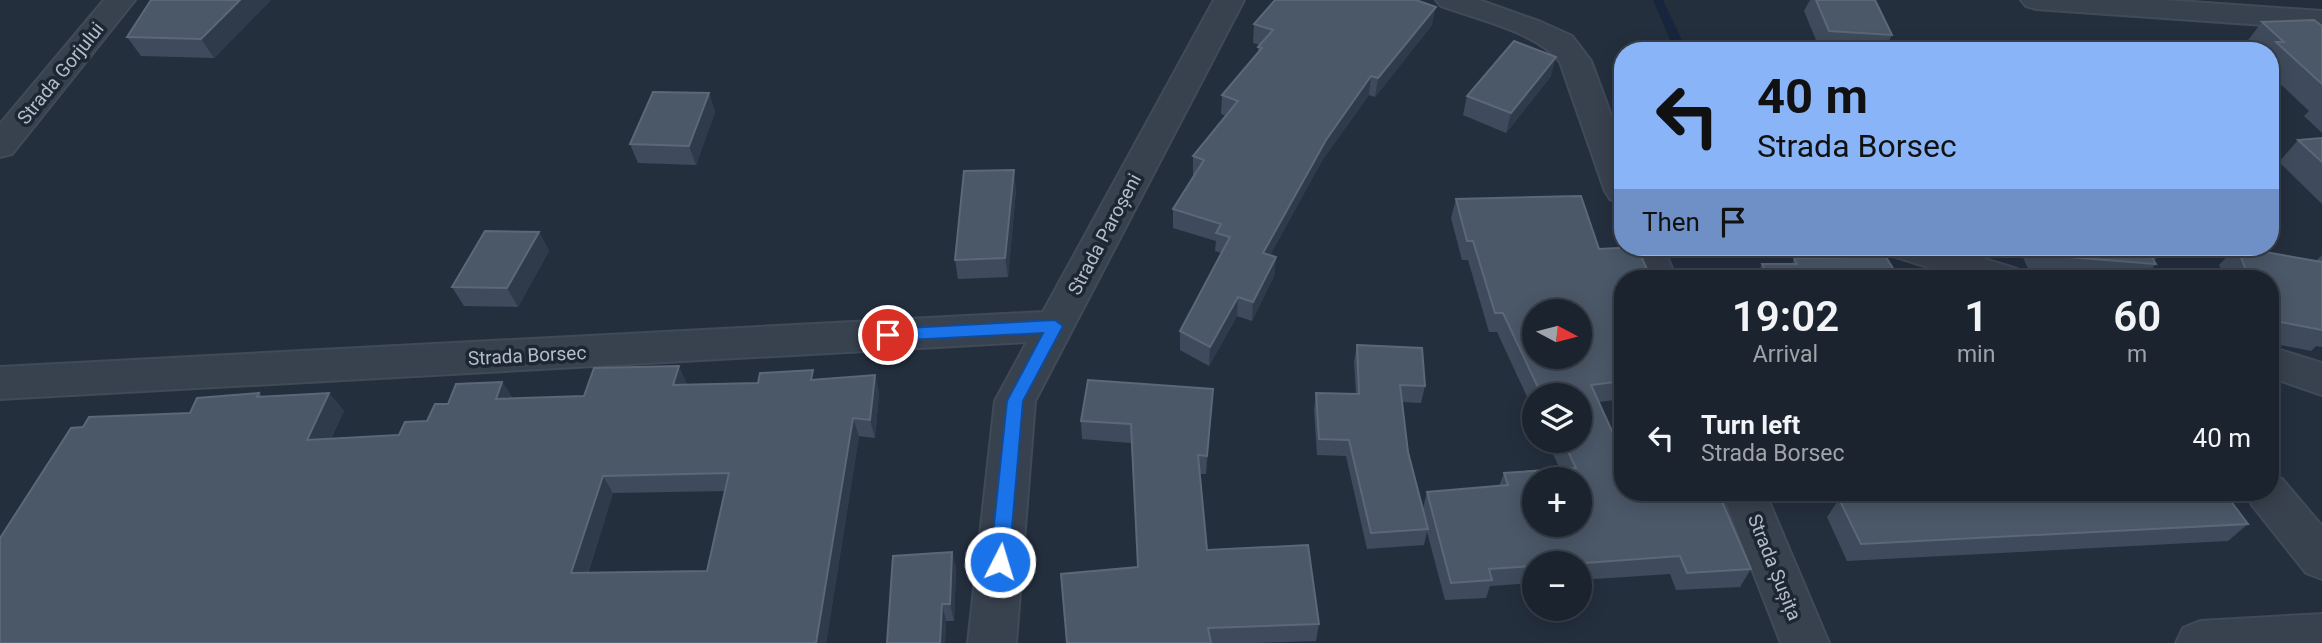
<!DOCTYPE html>
<html lang="en">
<head>
<meta charset="utf-8">
<style>
  body { margin:0; font-family:Roboto,sans-serif; background:#242b36; color:#f1f3f6; height:100vh; display:flex; flex-direction:column; font-size:26px; white-space:nowrap }
  * { box-sizing:border-box; margin:0 }
  p { font-size:23px; color:#a0a4aa }
  .icon { flex:none; width:38px; height:38px; fill:none; stroke:currentColor; stroke-width:2; stroke-linecap:round; stroke-linejoin:round }
  .map { position:relative; flex:1; overflow:hidden }
  .sheet { position:absolute; left:1614px; top:270px; width:665px; height:231px; display:flex; flex-direction:column; background:#1b232e; border-radius:28px; box-shadow:0 4px 18px #0003,0 0 0 2px #39404a }
  .sheet>* { flex:none }
  .hud { position:absolute; left:1614px; top:42px; width:665px; height:214px; border-radius:28px; box-shadow:0 4px 18px #0003,0 0 0 2px #39404a; background:#8ab4f8; color:#111; overflow:hidden }
  .needle { width:46px; rotate:97deg }
  .buttons { position:absolute; left:1522px; top:299px; display:grid; gap:14px }
  .buttons a { display:grid; place-items:center; width:70px; height:70px; border-radius:50%; background:#1b232e; box-shadow:0 4px 18px #0003,0 0 0 2px #39404a; font-size:35px }
  .pin { position:absolute; display:grid; place-items:center; width:60px; height:60px; color:#fff; margin:-30px; border:4px solid #fff; border-radius:50%; box-shadow:0 2px 7px #0007 }
  .me { position:absolute; width:77px; margin:-38px; rotate:5deg; stroke-linejoin:round; filter:drop-shadow(0 0 5px #0008) }
  .turn { display:flex; align-items:center; gap:24px; height:147px; padding:0 28px; font-size:32px }
  .turn .icon { width:91px; height:91px; stroke-width:2.5 }
  .turn b { display:block; font-size:49px; line-height:60px }
  .then { display:flex; align-items:center; height:66px; padding:0 28px; background:#0003; gap:14px; font-size:26px }
  .eta { display:flex; justify-content:space-evenly; align-items:center; height:119px; text-align:center }
  .eta b { font-size:42px; font-weight:600; line-height:49px }
  ul { padding:0; list-style:none }
  li { display:flex; align-items:center; gap:21px; height:98px; padding:0 28px }
  li div { flex:1 }
  li b { display:block; font-size:26px }
  li em { font-style:normal }
  .map>svg:first-child { display:block }
</style>
</head>
<body>
<div class="map">
<svg width="2322" height="643" viewBox="0 0 2322 643">
  <rect width="100%" height="100%" fill="#242f3e"/>
  <g fill="none" stroke-linecap="round" stroke-linejoin="round">
    <path fill="#17263c" fill-rule="evenodd" d="M1653,0H1663L1687,51H1675Z"/>
    <g stroke="#414a57" stroke-width="4">
      <g id="street">
        <path d="M104,0H135L12,154L0,157V124Z"/>
        <path d="M1214,0H1244L1035,401L1016,643H968L995,401L1027,342L0,399V367L1043,312Z"/>
        <path d="M1436,0H1479L1541,22L1572,36L1591,61L1622,145V203L1610,199L1605,191L1560,62C1537,32 1476,19 1441,6Z"/>
        <path d="M2021,0H2164L2322,11V29L2036,9L2026,6Z"/>
        <path d="M1627,247H1663L1676,278H1638Z"/>
        <path d="M1888,247H1947L2017,269L2023,278H1962L1893,256Z"/>
        <path d="M2270,347L2322,363V395L2270,377Z"/>
        <path d="M2270,475L2282,479L2322,526V579L2306,573L2252,505L2246,492H2270Z"/>
        <path d="M1722,492H1765L1829,643H1781Z"/>
        <path d="M2322,614V643H2176L2183,628L2200,621Z"/>
      </g>
    </g>
    <use href="#street" fill="#38414e" fill-rule="evenodd"/>
  </g>
  <g fill="#3f4b5c" fill-rule="evenodd">
    <path d="M271,0L214,58L141,56L127,37Z"/>
    <path d="M1810,0H1875L1892,35L1884,51L1820,50L1804,11Z"/>
    <path d="M2262,22L2322,26V133L2304,116L2309,111L2270,74V51H2253L2245,44Z"/>
    <path d="M1254,24L1432,25L1375,97L1369,95L1323,159L1270,255L1276,257L1274,276L1252,321L1237,316L1209,366L1180,350V331L1221,253L1215,251L1216,241L1173,228V209L1194,176L1193,175V156L1226,116L1221,114L1222,95L1258,52V47L1260,45L1253,43Z"/>
    <path d="M1551,76L1506,133L1463,115L1467,96Z"/>
    <path d="M709,93L715,112L696,165L638,163L630,144Z"/>
    <path d="M2322,138V204L2279,162L2298,140Z"/>
    <path d="M1016,190L1008,277L958,279L955,260Z"/>
    <path d="M1456,199L1599,249L1622,278V399L1599,402L1622,492L1751,569L1740,587L1676,590L1670,574L1580,580V564H1535V583L1490,586L1486,598L1445,600L1427,532L1424,545L1367,549L1346,456L1317,455L1314,410L1316,393L1356,394L1354,362L1357,345L1425,386L1421,403L1402,402L1408,452L1423,508L1427,492L1499,486L1504,473L1560,469L1547,441H1580V396H1535V414L1497,332H1489L1468,260H1462L1451,218Z"/>
    <path d="M539,232L549,251L518,307L464,306L452,287Z"/>
    <path d="M2018,247H2161L2163,250L2154,261L2156,264L2144,278H2091L2030,273Z"/>
    <path d="M2236,247L2316,261L2322,255V347L2316,346L2311,351L2270,343V278H2224L2219,265Z"/>
    <path d="M1794,258L1899,278H1755L1762,264H1792Z"/>
    <path d="M875,375L879,393L875,438L859,436L826,643H0L83,427L190,413L259,393L263,397L329,393L344,411L331,439L399,435L427,421L448,404L502,382L513,399L584,396L687,384L758,383ZM725,491L707,571L588,573L613,493Z"/>
    <path d="M1213,389L1206,474H1200L1207,550L1319,624L1316,641L1255,643H1067L1138,567L1131,443L1082,439L1081,421Z"/>
    <path d="M1914,492H2224L2248,524L2228,541L1847,561L1827,517L1839,499L1917,497Z"/>
    <path d="M952,552L956,569L954,621H946L945,643H887Z"/>
  </g>
  <g fill="#2f3b4b">
    <path d="M240,0H271L214,58L201,39Z"/>
    <path d="M1436,7L1432,25L1375,97L1378,78Z"/>
    <path d="M1556,57L1551,76L1506,133L1511,113Z"/>
    <path d="M1371,76L1369,95L1323,159L1261,272L1263,253L1326,140Z"/>
    <path d="M709,93L715,112L696,165L689,146Z"/>
    <path d="M1014,170L1016,190L1008,277L1005,258Z"/>
    <path d="M539,232L549,251L518,307L507,288Z"/>
    <path d="M1276,257L1274,276L1252,321L1253,302Z"/>
    <path d="M1238,297L1237,316L1209,366L1210,347Z"/>
    <path d="M679,366L687,384L673,385Z"/>
    <path d="M875,375L879,393L875,438L870,420Z"/>
    <path d="M502,382L514,400L496,399Z"/>
    <path d="M1213,389L1212,408L1206,474L1207,456Z"/>
    <path d="M329,393L344,411L322,458L307,440Z"/>
    <path d="M853,418L859,436L826,643H816Z"/>
    <path d="M603,476L613,493L582,590L571,573Z"/>
    <path d="M952,552L956,569L954,621L950,604Z"/>
    <path d="M942,604L946,621L945,643H940Z"/>
  </g>
  <g fill="#4b5868" stroke="#5c6777" stroke-width="2" fill-rule="evenodd">
    <path d="M151,0H240L201,39L127,37Z"/>
    <path d="M1275,0H1416L1436,7L1378,78L1371,76L1326,140L1263,253L1276,257L1253,302L1238,297L1210,347L1180,331L1230,237L1216,233L1221,224L1173,209L1204,160L1193,156L1238,101L1222,95L1262,48L1258,47L1273,30L1254,24Z"/>
    <path d="M1816,0H1875L1892,35L1829,31Z"/>
    <path d="M2314,20L2322,26V84L2276,42H2284L2262,22Z"/>
    <path d="M1514,41L1556,57L1511,113L1467,96Z"/>
    <path d="M1928,47L1964,51H1930Z"/>
    <path d="M653,92L709,93L689,146L630,144Z"/>
    <path d="M2322,138V162L2298,140Z"/>
    <path d="M1014,170L1005,258L955,260L964,171Z"/>
    <path d="M1581,196L1599,249L1637,247L1651,278H1622V381L1591,385L1622,453V492H1718L1751,569L1687,573L1680,556L1571,564H1535V566L1489,569L1492,580L1451,583L1427,492L1508,485L1504,473L1576,468L1563,441H1580V396H1542L1503,313H1495L1473,241H1467L1456,199ZM1535,312H1580V357H1535ZM1535,480H1580V525H1535Z"/>
    <path d="M485,231L539,232L507,288L452,287Z"/>
    <path d="M2040,247H2161L2163,250L2147,249L2156,264L2044,255Z"/>
    <path d="M2237,247L2322,262V330L2270,320V278H2249Z"/>
    <path d="M1886,257L1899,278H1769L1762,264H1797L1794,258Z"/>
    <path d="M1357,345L1422,348L1425,386L1400,385L1408,452L1428,529L1371,533L1349,440L1319,439L1316,393L1359,394Z"/>
    <path d="M679,366L673,385L758,383L760,373L813,370L811,380L875,375L870,420L853,418L816,643H0V538L71,428L83,427L89,417L190,413L197,398L259,393L257,397L329,393L307,440L399,435L405,422L427,421L435,404H448L456,384L502,382L496,399L584,396L594,368ZM729,473L707,571L571,573L603,476Z"/>
    <path d="M1088,380L1213,389L1207,456L1198,455L1207,550L1308,545L1319,624L1208,628L1211,643H1067L1061,574L1138,567L1131,424L1081,421Z"/>
    <path d="M1938,492H2224L2248,524L1861,544L1839,499L1940,496Z"/>
    <path d="M952,552L950,604H942L940,643H887L893,556Z"/>
  </g>
  <path fill="#1a73e8" stroke="#114b97" stroke-width="2" d="M1055,320L1063,326L1023,401L1009,562L1006,568L1000,571L993,568L990,562L1007,401L1043,333L888,341L880,335L888,329Z"/>
  <g text-anchor="middle" stroke-width="7" stroke-linejoin="round" paint-order="stroke">
    <g font-size="19" fill="#b4bcc9" stroke="#1d2633">
      <text transform="translate(60 73) rotate(-51)" y="7">Strada Gorjului</text>
      <text transform="translate(1104 234) rotate(-62)" y="7">Strada Paroșeni</text>
      <text transform="translate(527 355) rotate(-3)" y="7">Strada Borsec</text>
      <text transform="translate(1775 567) rotate(68)" y="7">Strada Șușița</text>
    </g>
  </g>
</svg>
<div class="buttons">
<a><svg class="needle" viewBox="-14 -14 28 28"><path d="M0-13l5 13h-10z" fill="#e53935"/><path d="M0 13l5-13h-10z" fill="#a0a4aa"/></svg></a>
<a><svg class="icon" aria-label="layers" viewBox="0 0 24 24"><path d="M12 4l9 5-9 5-9-5zM3 14l9 5 9-5"/></svg></a>
<a>+</a>
<a>−</a>
</div>
<div class="pin" style="left:888px;top:335px;background:#d93025"><svg class="icon" aria-label="arrive" viewBox="0 0 24 24"><path d="M6 21V4h12l-3 4 3 4H6"/></svg></div>
<svg class="me" style="left:1000px;top:562px" viewBox="-20 -20 40 40"><circle r="17" fill="#1a73e8" stroke="#fff" stroke-width="3"/><path d="M0-11L8 9 0 5-8 9z" fill="#fff"/></svg>
<div class="hud">
<div class="turn"><svg class="icon" aria-label="left" viewBox="0 0 24 24"><path d="M17 20v-9H6M10 6l-5 5 5 5"/></svg><div><b>40 m</b>Strada Borsec</div></div>
<div class="then">Then<svg class="icon" aria-label="arrive" viewBox="0 0 24 24"><path d="M6 21V4h12l-3 4 3 4H6"/></svg></div>
</div>
<section class="sheet">
<div class="eta">
<div><b>19:02</b><p>Arrival</p></div>
<div><b>1</b><p>min</p></div>
<div><b>60</b><p>m</p></div>
</div>
<ul>
<li><svg class="icon" aria-label="left" viewBox="0 0 24 24"><path d="M17 20v-9H6M10 6l-5 5 5 5"/></svg><div><b>Turn left</b><p>Strada Borsec</p></div><em>40 m</em></li>
</ul>
</section>
</div>
</body>
</html>
